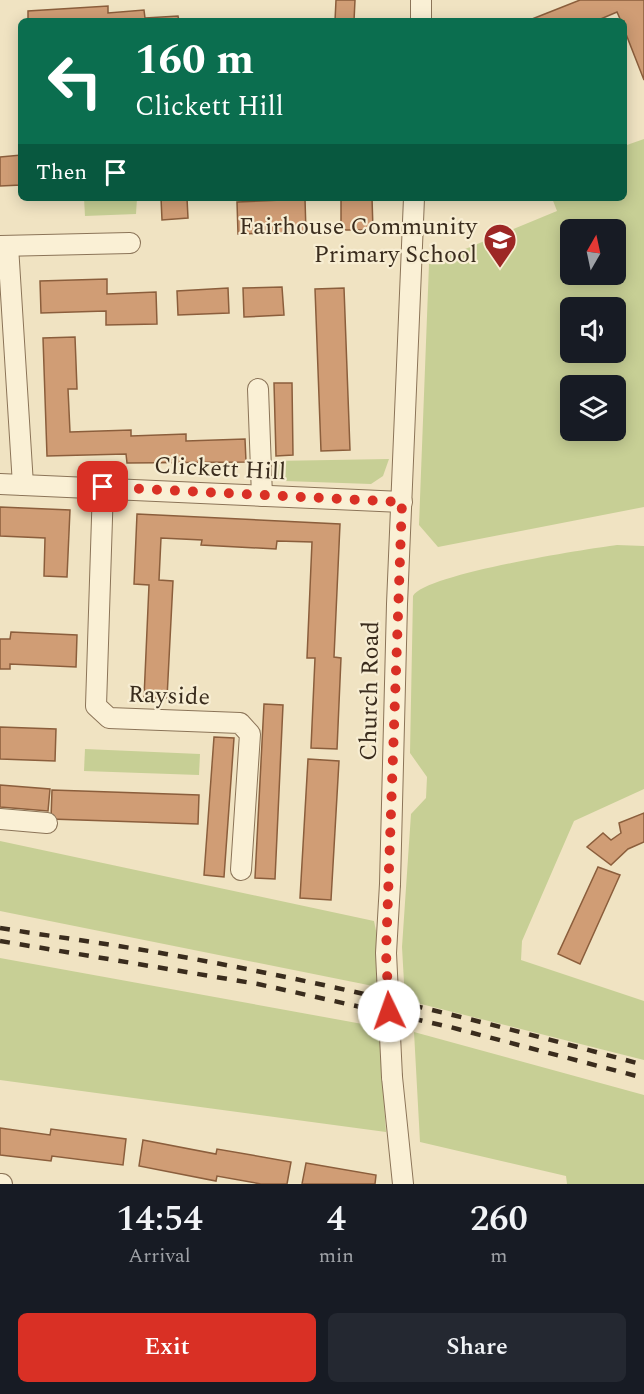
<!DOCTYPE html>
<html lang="en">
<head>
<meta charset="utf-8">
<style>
  body { margin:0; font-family:Spectral,serif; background:#242831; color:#f1f3f6; height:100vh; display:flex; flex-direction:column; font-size:22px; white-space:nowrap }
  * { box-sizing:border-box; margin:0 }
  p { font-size:20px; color:#9ea1a6 }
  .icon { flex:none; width:33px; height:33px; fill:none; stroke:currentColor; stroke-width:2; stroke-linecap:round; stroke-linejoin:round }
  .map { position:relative; height:1184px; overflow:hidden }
  .details { display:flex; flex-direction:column; background:#171b24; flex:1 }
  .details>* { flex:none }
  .guide { position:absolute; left:18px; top:18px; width:609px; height:183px; border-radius:9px; box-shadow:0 3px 15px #0003; background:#0b6e4f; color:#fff; overflow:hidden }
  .needle { width:39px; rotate:9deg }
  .controls { position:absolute; left:560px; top:219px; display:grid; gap:12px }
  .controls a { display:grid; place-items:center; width:66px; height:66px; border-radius:9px; background:#171b24; box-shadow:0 3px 15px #0003; font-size:30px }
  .pin { position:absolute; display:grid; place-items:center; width:51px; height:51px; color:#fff; margin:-26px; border-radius:12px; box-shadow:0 3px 9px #0006 }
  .me { position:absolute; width:66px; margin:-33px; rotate:357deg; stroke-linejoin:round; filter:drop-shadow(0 0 4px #0008) }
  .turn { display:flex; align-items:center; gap:21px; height:126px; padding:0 18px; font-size:27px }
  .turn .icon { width:78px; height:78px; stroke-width:2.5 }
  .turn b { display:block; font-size:42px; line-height:51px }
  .then { display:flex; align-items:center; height:57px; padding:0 18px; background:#0003; gap:12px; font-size:22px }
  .eta { display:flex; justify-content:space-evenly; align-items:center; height:102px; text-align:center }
  .eta b { font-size:36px; font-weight:600; line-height:42px }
  .action { display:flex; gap:12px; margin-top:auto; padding:12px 18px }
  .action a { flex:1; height:69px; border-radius:9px; background:#d93025; color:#fff; font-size:24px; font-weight:600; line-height:69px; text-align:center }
  .action a+a { background:#242831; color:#f1f3f6 }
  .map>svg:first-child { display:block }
</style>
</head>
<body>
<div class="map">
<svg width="644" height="1184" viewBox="0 0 644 1184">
  <rect width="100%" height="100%" fill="#f0e3c2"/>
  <g fill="#c7cf95" fill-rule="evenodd">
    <path d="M644,139V507L438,547L419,525L429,264L557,211L552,198H624V146ZM570,230H615V274H570ZM570,308H615V352H570ZM570,386H615V430H570Z"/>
    <path d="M84,198H137L136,214L85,216Z"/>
    <path d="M389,459L383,476L371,484L285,481C274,478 274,471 273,461Z"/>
    <path d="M617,545L644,546V789L574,821L522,941L521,960L644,1001V1060L405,1000L402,947L411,814L426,798L427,777L410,753L413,596C425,574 586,549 617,545Z"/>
    <path d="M85,749L200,754L199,775L84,771Z"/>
    <path d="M0,841L374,921L388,989L0,911Z"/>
    <path d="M0,958L379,1027L386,1132L0,1080Z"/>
    <path d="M414,1032L644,1095V1184H567L566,1176L420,1142Z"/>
  </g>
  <g fill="#d09d75" stroke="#8b5e3c" stroke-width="1.5">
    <path d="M336,0H355L354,21H335Z"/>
    <path d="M580,0H644V80L624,29V21H621L617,12L596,21H527Z"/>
    <path d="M108,6V13L144,10L145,18L178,16L179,21H28V11Z"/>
    <path d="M21,155V185L0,186V157Z"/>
    <path d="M161,198H187L188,218L162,220Z"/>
    <path d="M341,198H372L373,230H341Z"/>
    <path d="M305,199L306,232L238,234L237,202Z"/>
    <path d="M107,279V294L156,292L157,324L106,325V311L41,313L40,281Z"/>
    <path d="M282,287L284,315L244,317L243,288Z"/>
    <path d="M228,288L229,313L178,315L177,291Z"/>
    <path d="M344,288L350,450L321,451L315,289Z"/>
    <path d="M75,337L77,389H68L70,432L131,430V436L186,434V441L245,439L246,462L127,463L126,454L47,456L43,338Z"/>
    <path d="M274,383H292L293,455L276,456Z"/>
    <path d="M0,507L70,510L67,577L44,576L45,538L0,536Z"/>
    <path d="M137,514L340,524L334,657L341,658L337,749L311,748L315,658H307L312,542L277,541L276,549L201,545L202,540L161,538L159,580L173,581L167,698H144L149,585L134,584Z"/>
    <path d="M11,632L77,635L76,667L10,664V669H0V639H10Z"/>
    <path d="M264,704L283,705L275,879L255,878Z"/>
    <path d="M0,727L56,729L55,761L0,759Z"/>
    <path d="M214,737L234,738L224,877L204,875Z"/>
    <path d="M308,759L339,761L331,900L300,898Z"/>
    <path d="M0,785L50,789L48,811L0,807Z"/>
    <path d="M52,790L199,795L198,824L51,819Z"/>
    <path d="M644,813V842L628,849L611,865L587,847L603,833L611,840L621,833L619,823Z"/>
    <path d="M598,867L620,875L580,964L558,954Z"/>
    <path d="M0,1128L50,1135L51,1129L126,1139L123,1165L52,1156L51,1161L0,1155Z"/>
    <path d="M143,1140L216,1154L217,1149L291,1162L287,1184H261L217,1176L216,1181L139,1166Z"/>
    <path d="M306,1163L376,1175L375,1184H302Z"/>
  </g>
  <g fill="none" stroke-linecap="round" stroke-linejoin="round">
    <g stroke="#8b7458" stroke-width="22">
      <g id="minor">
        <path d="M421,21V0"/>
        <path d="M0,246L130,243"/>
        <path d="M8,246L23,485"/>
        <path d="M258,389L262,496"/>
        <path d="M0,484L402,502"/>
        <path d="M103,487L96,706L109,718L240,723L250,734L241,870"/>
        <path d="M0,819L47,823"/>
        <path d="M390,884L397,604L414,198"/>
        <path d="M392,1077L403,1184"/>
        <path d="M0,1184H2"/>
      </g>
    </g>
    <use href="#minor" stroke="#faf0d5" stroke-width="20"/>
    <g stroke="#3a2c1d" stroke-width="4.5" stroke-dasharray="10 10" stroke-linecap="butt">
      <path d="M0,928C55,937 111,944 166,954C327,982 487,1022 644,1065"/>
      <path d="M0,941L258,984L450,1027L644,1078"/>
    </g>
    <g stroke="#8b7458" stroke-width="22" stroke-linecap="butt">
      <path id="minor-bridge" d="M390,884L386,953L392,1077"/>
    </g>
    <use href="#minor-bridge" stroke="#faf0d5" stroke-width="20"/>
  </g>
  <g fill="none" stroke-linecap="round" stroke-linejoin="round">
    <path stroke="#d93025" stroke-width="10" stroke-dasharray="0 18" d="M103,487L402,502L386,953L389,1011"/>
  </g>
  <defs>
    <g id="school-pin" transform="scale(1.725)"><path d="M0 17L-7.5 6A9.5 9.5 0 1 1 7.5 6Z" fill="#9d2725" stroke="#f7edd2"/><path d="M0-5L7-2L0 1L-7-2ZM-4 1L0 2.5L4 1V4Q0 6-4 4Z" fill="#fff"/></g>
  </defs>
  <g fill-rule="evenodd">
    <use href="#school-pin" x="500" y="240"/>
  </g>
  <g text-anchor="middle" stroke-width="4.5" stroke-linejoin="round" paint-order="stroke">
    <g font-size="24" fill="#3a2c1d" stroke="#f7edd2" text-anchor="end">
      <text x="477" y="234">Fairhouse Community<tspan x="477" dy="28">Primary School</tspan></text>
    </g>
    <g font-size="24" fill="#3a2c1d" stroke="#f7edd2">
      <text transform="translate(220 468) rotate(3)" y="8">Clickett Hill</text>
      <text transform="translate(369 691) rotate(-89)" y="8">Church Road</text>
      <text transform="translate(169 695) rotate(2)" y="8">Rayside</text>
    </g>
  </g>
</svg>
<div class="controls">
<a><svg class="needle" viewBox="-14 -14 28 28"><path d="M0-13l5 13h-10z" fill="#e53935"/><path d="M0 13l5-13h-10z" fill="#9ea1a6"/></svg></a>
<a><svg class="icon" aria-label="sound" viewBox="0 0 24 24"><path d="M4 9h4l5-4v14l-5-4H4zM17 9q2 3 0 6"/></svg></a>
<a><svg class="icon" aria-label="layers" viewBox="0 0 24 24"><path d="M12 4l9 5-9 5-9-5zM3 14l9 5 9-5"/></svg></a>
</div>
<div class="pin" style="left:103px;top:487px;background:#d93025"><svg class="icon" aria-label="arrive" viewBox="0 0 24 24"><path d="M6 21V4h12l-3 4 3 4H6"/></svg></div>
<svg class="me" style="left:389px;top:1011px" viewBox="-20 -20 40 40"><circle r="19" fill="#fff"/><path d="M0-13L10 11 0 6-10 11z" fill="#d93025"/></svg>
<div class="guide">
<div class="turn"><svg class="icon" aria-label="left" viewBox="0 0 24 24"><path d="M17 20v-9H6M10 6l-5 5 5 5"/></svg><div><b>160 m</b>Clickett Hill</div></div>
<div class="then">Then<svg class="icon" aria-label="arrive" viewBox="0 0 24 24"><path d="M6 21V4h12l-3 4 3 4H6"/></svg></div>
</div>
</div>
<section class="details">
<div class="eta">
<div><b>14:54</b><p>Arrival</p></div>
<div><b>4</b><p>min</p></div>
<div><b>260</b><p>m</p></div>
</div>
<div class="action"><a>Exit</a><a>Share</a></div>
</section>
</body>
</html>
